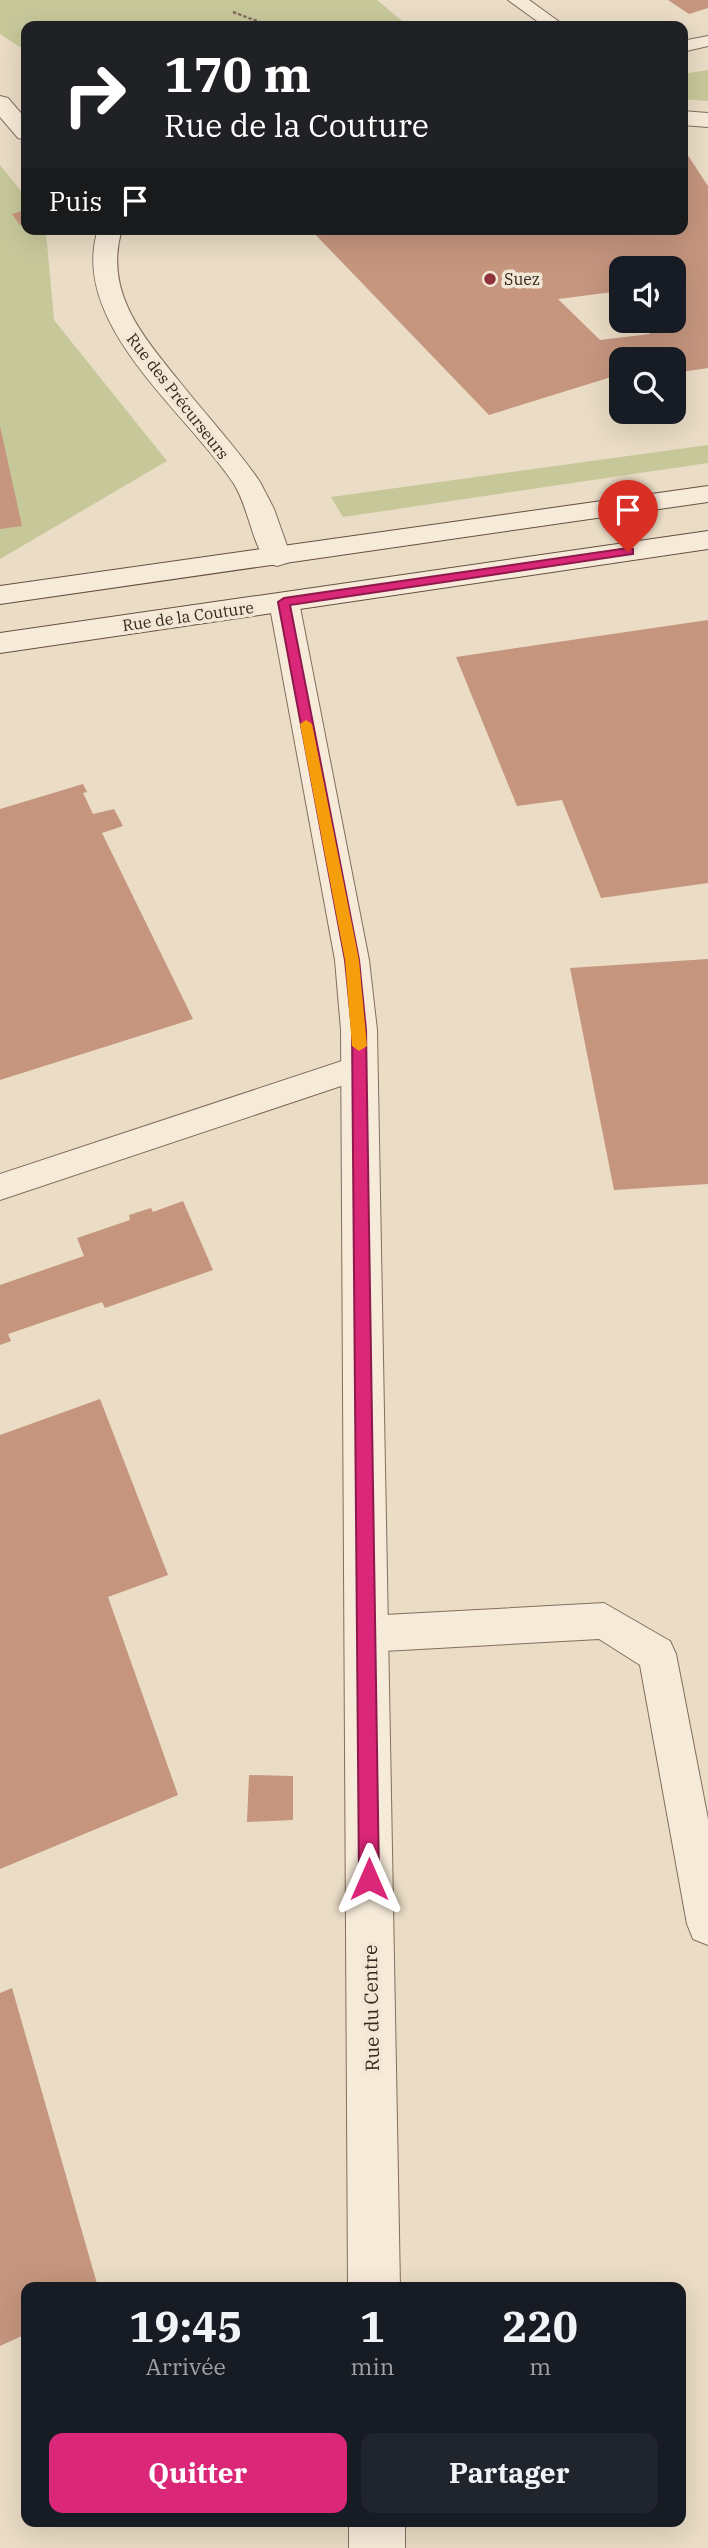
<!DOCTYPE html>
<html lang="fr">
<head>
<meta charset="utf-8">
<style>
  body { margin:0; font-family:"IBM Plex Serif",serif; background:#20242c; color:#f1f3f6; height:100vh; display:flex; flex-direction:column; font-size:26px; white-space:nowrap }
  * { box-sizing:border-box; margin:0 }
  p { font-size:23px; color:#9ea1a6 }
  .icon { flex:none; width:38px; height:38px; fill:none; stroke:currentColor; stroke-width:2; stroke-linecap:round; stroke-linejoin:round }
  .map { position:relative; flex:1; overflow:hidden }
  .drawer { position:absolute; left:21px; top:2282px; width:665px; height:245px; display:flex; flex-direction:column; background:#171b24; border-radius:14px; box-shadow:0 7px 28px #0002 }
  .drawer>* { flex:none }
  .hud { position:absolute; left:21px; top:21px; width:667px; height:214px; border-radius:14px; box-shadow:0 7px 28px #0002; background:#202124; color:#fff; overflow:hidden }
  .fabs { position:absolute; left:609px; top:256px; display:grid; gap:14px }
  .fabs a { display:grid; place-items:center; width:77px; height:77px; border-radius:14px; background:#171b24; box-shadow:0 7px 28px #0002; font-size:35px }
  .pin { position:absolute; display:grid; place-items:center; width:60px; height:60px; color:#fff; margin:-72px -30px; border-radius:50% 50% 50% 0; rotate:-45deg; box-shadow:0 0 7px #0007 }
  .pin .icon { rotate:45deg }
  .me { position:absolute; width:77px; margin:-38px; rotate:0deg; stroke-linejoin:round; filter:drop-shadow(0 0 5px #0008) }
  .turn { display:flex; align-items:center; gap:24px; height:147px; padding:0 28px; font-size:32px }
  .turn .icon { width:91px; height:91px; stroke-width:2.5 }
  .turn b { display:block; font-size:49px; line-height:60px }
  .then { display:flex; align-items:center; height:66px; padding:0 28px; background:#0003; gap:14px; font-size:26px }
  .eta { display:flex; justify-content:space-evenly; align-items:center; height:119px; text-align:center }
  .eta b { font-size:42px; font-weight:700; line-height:49px }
  .primary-button { display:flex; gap:14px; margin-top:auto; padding:14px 28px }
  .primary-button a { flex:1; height:80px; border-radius:14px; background:#db2777; color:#fff; font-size:28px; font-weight:700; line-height:80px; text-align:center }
  .primary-button a+a { background:#20242c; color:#f1f3f6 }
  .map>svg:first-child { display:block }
</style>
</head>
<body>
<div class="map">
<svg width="708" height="2548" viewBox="0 0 708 2548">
  <rect width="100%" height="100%" fill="#eadcc5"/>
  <g fill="#c7c89a">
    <path d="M0,0H377L408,26H26V51L0,34Z"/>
    <path d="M708,70V101L683,99V74Z"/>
    <path d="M0,165L26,197V229H44L46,232L54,320L167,461L0,559Z"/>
    <path d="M708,445V463L343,517L331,497Z"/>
  </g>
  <g fill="#c5957e" fill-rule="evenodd">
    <path d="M668,0H708V8L689,14Z"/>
    <path d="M685,151L708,186V368L674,373V359H621V374L489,415L310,229H682V152ZM621,268H674V320H642L650,334L600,340L558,299L621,291Z"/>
    <path d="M26,210V223L20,225L12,214Z"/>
    <path d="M0,426L22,526L0,529Z"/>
    <path d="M708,620V883L601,898L562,800L517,806L456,657Z"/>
    <path d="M83,784L87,792L83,793L93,814L114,809L123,826L102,833L193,1019L0,1080V809Z"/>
    <path d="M708,959V1184L614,1190L570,968Z"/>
    <path d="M183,1201L213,1270L105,1308L102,1302L8,1334L11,1341L0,1345V1285L84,1256L77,1238L130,1220L129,1215L151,1208L153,1212Z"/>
    <path d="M100,1399L168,1575L108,1597L178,1795L0,1869V1435Z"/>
    <path d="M249,1775L293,1776V1820L247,1822Z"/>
    <path d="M12,1988L98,2287H26V2334L0,2346V1993Z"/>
  </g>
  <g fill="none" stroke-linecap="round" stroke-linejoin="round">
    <g stroke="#846e5d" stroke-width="2">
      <g id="lane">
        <path d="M508,0H529L565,26H544Z"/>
        <path d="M708,36V46L682,52V41Z"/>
        <path d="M360,1055L371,1058L375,1067L371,1076L0,1200V1174Z"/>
        <path d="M604,1603L670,1641L676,1654L708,1819V1945L693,1939L687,1924L640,1665L599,1639L366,1652L353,1647L347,1634L353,1621L366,1616Z"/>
      </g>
    </g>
    <g stroke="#846e5d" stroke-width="2">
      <g id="street">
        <path d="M0,96L8,98L26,119V140L18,138L0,117Z"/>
        <path d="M682,111L708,113V127L682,125Z"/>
        <path d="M98,229H122C103,292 143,336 179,381C206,415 236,447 260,482L274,509L291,557L287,563L277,566L267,563C251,540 249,509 234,484C187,412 68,324 98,229Z"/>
        <path d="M284,593L294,595L299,602L369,960L377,1030L400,2287H348L341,1030L335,960L269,602L274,595Z"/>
        <rect x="349" y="2522" width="56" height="26"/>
      </g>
    </g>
    <g stroke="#664f40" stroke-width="2">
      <g id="secondary">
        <path d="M708,486V502L0,604V586Z"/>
        <path d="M708,531V549L0,653V633Z"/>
      </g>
    </g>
    <path stroke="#846e5d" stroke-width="2.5" stroke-dasharray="3.5 2" stroke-linecap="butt" d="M233,12L270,26"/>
    <use href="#lane" fill="#f6ead8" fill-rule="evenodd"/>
    <use href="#street" fill="#f6ead8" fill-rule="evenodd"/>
    <use href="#secondary" fill="#f6ead8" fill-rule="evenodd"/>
  </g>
  <path fill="#db2777" stroke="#8e194d" stroke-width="2" d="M628,548L633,549V554L290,605L359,960L366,1030L379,1879L376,1886L369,1889L362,1886L359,1879L352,1030L345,960L278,602L284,598Z"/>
  <path fill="#f59e0b" d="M306,720L312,724L359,960L367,1046L359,1051L352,1046L345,960L300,724Z"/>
  <circle fill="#8e323c" stroke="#f2e7d4" stroke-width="2.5" cx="490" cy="279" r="7"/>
  <g text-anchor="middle" stroke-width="7" stroke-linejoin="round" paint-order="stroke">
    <g font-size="16" fill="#35281f" stroke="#f2e7d4" text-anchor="start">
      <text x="504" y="285">Suez</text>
    </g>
    <g font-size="16" fill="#35281f" stroke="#f2e7d4">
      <text transform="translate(178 396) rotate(52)" y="6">Rue des Précurseurs</text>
      <text transform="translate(188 616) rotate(-8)" y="6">Rue de la Couture</text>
    </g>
    <g font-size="19" fill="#35281f" stroke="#f2e7d4">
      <text transform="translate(371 2008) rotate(-91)" y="7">Rue du Centre</text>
    </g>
  </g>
</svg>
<div class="fabs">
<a><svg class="icon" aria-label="sound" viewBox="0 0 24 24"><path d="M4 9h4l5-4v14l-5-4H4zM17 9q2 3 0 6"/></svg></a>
<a><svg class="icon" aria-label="search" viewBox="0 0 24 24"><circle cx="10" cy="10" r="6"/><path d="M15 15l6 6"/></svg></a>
</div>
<div class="pin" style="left:628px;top:552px;background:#d93025"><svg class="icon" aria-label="arrive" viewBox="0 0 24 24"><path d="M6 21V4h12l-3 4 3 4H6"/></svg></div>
<svg class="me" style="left:369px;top:1879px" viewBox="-20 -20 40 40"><path d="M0-17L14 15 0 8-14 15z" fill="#db2777" stroke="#fff" stroke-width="4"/></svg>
<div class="hud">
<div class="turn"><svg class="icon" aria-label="right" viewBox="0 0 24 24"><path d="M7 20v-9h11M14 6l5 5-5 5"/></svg><div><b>170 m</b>Rue de la Couture</div></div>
<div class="then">Puis<svg class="icon" aria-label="arrive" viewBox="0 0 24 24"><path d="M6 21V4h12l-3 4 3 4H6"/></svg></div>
</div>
<section class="drawer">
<div class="eta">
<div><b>19:45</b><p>Arrivée</p></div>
<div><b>1</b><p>min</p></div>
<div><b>220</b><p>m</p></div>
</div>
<div class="primary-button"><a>Quitter</a><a>Partager</a></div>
</section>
</div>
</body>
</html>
